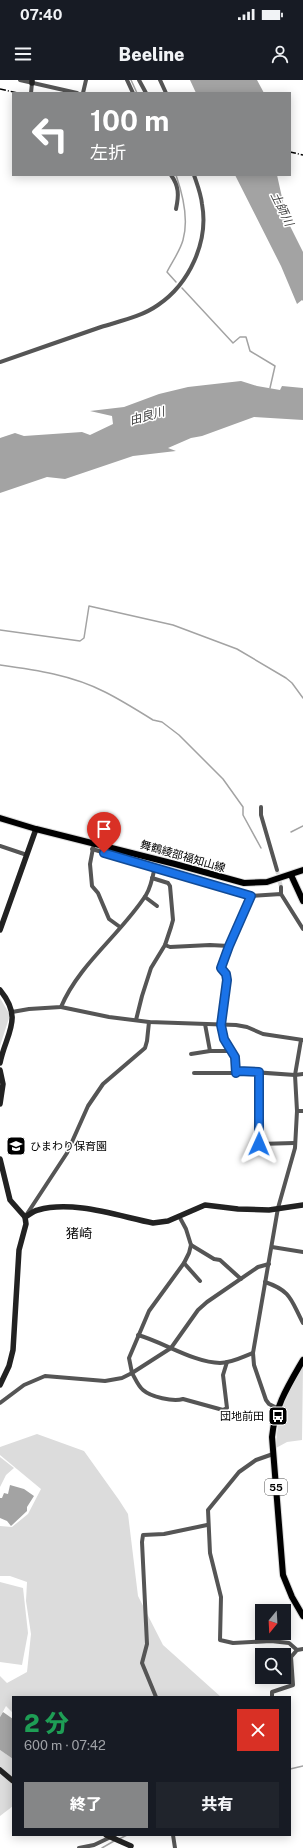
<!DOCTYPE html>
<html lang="ja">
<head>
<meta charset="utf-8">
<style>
  body { margin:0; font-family:"Public Sans","Noto Sans JP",sans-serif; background:#20242c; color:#f1f3f6; height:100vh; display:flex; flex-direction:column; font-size:15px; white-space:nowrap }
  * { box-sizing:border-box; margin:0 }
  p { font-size:13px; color:#9ea1a6 }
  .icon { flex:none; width:22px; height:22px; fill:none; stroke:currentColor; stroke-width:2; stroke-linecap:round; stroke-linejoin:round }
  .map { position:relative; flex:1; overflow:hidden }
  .sheet { position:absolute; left:12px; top:1616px; width:279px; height:140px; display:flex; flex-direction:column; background:#171b24; border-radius:0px; box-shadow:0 2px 10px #0003 }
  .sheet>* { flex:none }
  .guide { position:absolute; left:12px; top:12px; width:279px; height:84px; border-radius:0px; box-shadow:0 2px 10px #0003; background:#858687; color:#fff; overflow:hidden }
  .needle { width:26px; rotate:198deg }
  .controls { position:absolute; left:255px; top:1524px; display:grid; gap:8px }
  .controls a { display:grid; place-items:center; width:36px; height:36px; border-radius:0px; background:#171b24; box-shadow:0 2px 10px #0003; font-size:20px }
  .pin { position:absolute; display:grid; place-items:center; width:34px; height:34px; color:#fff; margin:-41px -17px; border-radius:50% 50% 50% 0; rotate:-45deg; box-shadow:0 0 4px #0007 }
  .pin .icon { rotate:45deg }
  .me { position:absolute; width:44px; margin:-22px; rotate:1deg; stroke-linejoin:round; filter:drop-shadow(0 0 3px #0008) }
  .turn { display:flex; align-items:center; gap:14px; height:84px; padding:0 12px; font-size:18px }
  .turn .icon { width:52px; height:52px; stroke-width:2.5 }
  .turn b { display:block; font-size:28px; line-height:34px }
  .round { display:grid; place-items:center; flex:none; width:42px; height:42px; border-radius:0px; background:#20242c }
  .overview { display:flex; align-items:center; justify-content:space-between; height:68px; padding:0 12px }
  h1 { font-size:24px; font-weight:800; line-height:30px; color:#1e9e55 }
  .action { display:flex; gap:8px; margin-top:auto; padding:8px 12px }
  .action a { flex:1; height:46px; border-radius:0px; background:#858687; color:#fff; font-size:16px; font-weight:800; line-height:46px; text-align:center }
  .action a+a { background:#20242c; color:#f1f3f6 }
  .status { display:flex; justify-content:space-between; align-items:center; height:28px; padding:0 20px; background:#171b24; direction:ltr }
  .status svg { height:11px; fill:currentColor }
  header { display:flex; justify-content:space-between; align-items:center; height:52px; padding:0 12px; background:#171b24; font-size:18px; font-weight:800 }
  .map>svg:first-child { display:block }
</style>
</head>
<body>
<div class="status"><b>07:40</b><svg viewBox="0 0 49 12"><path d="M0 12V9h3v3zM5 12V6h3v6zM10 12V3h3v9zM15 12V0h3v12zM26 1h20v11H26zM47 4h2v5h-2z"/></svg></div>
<header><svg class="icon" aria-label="menu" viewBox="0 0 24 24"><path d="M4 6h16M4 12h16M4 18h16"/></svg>Beeline<svg class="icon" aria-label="person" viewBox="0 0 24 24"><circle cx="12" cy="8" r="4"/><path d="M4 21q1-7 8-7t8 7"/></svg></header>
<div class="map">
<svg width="303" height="1768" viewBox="0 0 303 1768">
  <rect width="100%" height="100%" fill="#fff"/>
  <g fill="#dcdcdc">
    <path d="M0,918L10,935L0,966Z"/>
    <path d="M303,1287L302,1360L287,1362L276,1368C277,1333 286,1316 303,1287Z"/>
    <path d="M37,1354L84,1371L119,1420L128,1434L138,1516L163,1565L221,1617H13V1633L6,1626L0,1637V1596L7,1603L27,1592L31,1554L26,1521L27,1502L10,1496H0V1446L12,1447L28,1434L41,1409L0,1375V1367Z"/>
    <path d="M0,1377L14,1388L6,1395L0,1407Z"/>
    <path d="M0,1502L23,1508L28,1553L22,1585L0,1582Z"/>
    <path d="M0,1670L13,1679V1726L0,1736Z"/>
  </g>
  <g fill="#a3a3a3">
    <path d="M190,0H257L264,13H196Z"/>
    <path d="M235,95H277L287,140L303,172V221L302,220L297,224L281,186Z"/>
    <path d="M241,301L257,306L280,310L282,306L303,308V340L254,337L202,356L191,358L168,368L176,371L133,376L65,399L47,397L0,413V358L15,353L24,356L82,352L90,355L113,344L112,336L90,331L124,327L159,314L188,307Z"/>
    <path d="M10,1405L24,1409L34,1416L27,1427V1431L11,1446L7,1441L0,1438V1418H2L4,1413L8,1414Z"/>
    <path d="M3,1632L13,1639V1679L0,1670V1637Z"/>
  </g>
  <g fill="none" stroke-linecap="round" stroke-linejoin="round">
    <g stroke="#a3a3a3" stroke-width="1.5">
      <path d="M131,0L137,13"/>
      <path d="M176,95C183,115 189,139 183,160C180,171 172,182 167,192L176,202"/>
      <path d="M182,208L233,263L240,257H246L250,271L275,286L270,308"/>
      <path d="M0,550L80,561L84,558L89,526L173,545L237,569L286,598L292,603L303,618"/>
      <path d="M0,585C36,590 72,595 105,612C121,620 137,630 153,640L162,642L179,655L223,699L243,727V735L261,768"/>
      <path d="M291,752L303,746"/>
      <path d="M290,1689L303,1686"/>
      <path d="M119,1759L127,1755"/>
      <path d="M102,1768L114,1761"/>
    </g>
    <path stroke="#d9d9d9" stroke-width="4" stroke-dasharray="4 2" stroke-linecap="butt" d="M277,790L281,807"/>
    <g stroke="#dbdbdb" stroke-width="8">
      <g id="primary">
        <path d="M0,738L36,749L175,784L244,803L267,802L303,790"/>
        <path d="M291,795L303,821"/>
        <path d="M303,1280C288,1306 275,1326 272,1357L283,1495L292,1517L303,1536"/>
      </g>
    </g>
    <g stroke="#555" stroke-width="4">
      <path d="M20,0L77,13"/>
      <path d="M127,0L133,13"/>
      <path d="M139,0L146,13"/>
      <path d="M160,0L166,13"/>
      <path d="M31,13L32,3"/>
      <path d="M83,13L86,0"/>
      <path d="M171,95C179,106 179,115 176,129"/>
      <path d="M0,282C34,270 67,259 101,247C120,241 141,237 158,225C189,204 209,162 202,124C201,114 197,104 194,95"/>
      <path d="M261,727V735L277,790"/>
      <path d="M94,763L90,784L92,806L98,813L109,839L120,847"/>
      <path d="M0,766L27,775"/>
      <path d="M92,769L129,780"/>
      <path d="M131,772L129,780L251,816L281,814L303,849"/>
      <path d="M281,814V807"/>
      <path d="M145,817L157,826"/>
      <path d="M165,865L170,867L210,865L229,866"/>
      <path d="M61,927L109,937L149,942L236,945L247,947L263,954L303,960"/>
      <path d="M12,932L29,929L61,927C79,884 121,854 146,815C151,807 153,796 155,786"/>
      <path d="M136,940L142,916L151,888L165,865L171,847L173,840L170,806L168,803L152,798"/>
      <path d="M205,944L210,971H232"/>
      <path d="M191,974L210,971"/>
      <path d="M259,992V1064L294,1063"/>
      <path d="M194,993H236L238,991L295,995L303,994"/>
      <path d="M236,993L235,977L224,959L221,945L227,900L226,894L221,888L229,866L251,816"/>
      <path d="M297,1031H303"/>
      <path d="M179,1136L186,1149L191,1165L189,1173L184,1183L149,1231L129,1278L132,1293L171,1268L198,1230L207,1222L258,1187L269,1184"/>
      <path d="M25,1137L67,1073L88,1026L103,1004L145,968L147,961L149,942"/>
      <path d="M191,1165L214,1179L220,1180L241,1199"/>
      <path d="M272,1167L303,1172"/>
      <path d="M184,1183L200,1201"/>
      <path d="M265,1202C292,1211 291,1221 303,1243"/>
      <path d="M138,1255C163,1262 195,1283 220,1283C232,1283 242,1277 253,1273"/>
      <path d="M0,1323L24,1305L45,1296L105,1301L122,1298L132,1293C135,1298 138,1306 143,1310C151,1317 173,1322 183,1319L223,1330L227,1328L223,1295L227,1282"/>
      <path d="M277,1328L269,1324L266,1320L254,1285L253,1273L278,1128L295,1068L297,1031L295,995L301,960"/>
      <path d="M273,1374L256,1380L239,1392L208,1430L210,1473L221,1517L220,1560L233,1563L271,1561L289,1563L297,1570"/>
      <path d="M156,1617L142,1583L147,1564L142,1462L143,1455L164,1454L207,1445"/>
      <path d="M272,1617V1612L293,1605L291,1577L297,1570L303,1569"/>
      <path d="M173,1755L175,1768"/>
      <path d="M79,1768L94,1765L115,1755"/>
    </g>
    <g stroke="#222" stroke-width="5.5">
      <path d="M32,0V3"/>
      <path d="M0,850L36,749"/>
      <path d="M0,910C24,939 6,953 0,983"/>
      <path d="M0,990L3,1004L0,1024"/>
      <path d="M0,1079L10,1120L25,1137L26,1144L19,1170L13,1270L9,1286L0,1305"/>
      <path d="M25,1137C29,1135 33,1131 38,1130C73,1120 118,1136 153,1143L168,1141L205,1125L238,1129L269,1130L303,1125"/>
      <path d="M0,1690L13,1701"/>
    </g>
    <use href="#primary" stroke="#000" stroke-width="6"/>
    <g stroke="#000" stroke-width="1.5" stroke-dasharray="6 2 1 2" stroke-linecap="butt">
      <path d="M0,9L18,13"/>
      <path d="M290,72L303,75"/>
    </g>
    <path stroke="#222" stroke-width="5.5" d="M106,1755L131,1766"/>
  </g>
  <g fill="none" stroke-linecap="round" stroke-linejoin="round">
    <g stroke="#114b97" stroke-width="10">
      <path id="route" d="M104,773L251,816L229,866L221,888L226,894L227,900L221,945L224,959L235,977L236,993L238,991L259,992V1064"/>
    </g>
    <use href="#route" stroke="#1a73e8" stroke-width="7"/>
  </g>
  <defs>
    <g id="school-square" transform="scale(1)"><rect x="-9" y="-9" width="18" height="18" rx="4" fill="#000" stroke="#fff"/><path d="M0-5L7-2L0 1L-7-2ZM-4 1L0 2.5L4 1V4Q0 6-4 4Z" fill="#fff"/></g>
    <g id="bus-square" transform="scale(1)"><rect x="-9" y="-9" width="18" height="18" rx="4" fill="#000" stroke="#fff"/><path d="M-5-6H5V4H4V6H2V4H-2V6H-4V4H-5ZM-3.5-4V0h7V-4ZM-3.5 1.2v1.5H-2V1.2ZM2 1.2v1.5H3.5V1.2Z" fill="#fff"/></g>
  </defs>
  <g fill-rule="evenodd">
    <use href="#school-square" x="16" y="1066"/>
    <use href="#bus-square" x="278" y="1336"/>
  </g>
  <g text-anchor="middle" stroke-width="3" stroke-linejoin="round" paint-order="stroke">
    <rect fill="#fff" stroke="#4c4c4c" stroke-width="1" x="265" y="1399" width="22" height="16" rx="3"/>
    <g font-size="10" font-weight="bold" fill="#000">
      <text x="276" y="1411">55</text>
    </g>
    <g font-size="11" fill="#000" stroke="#fff">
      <text transform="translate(183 776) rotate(16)" y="4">舞鶴綾部福知山線</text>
    </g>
    <g font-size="11" fill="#000" stroke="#fff" text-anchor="start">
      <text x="30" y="1070">ひまわり保育園</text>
      <text x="264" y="1340" text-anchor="end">団地前田</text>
    </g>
    <g font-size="12" font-style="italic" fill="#444" stroke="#fff">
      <text transform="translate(282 129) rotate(64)" y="4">土師川</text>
      <text transform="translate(147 336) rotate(-15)" y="4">由良川</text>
    </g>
    <g font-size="13" fill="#000" stroke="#fff">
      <text x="79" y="1158">猪崎</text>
    </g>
  </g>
</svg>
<div class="controls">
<a><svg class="needle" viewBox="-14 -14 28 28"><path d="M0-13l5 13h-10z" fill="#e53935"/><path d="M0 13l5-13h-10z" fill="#9ea1a6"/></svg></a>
<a><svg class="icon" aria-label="search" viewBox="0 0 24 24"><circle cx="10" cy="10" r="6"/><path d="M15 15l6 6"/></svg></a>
</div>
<div class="pin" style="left:104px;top:773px;background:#d93025"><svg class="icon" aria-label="arrive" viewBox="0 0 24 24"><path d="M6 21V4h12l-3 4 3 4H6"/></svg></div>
<svg class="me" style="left:259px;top:1064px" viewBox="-20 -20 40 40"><path d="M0-17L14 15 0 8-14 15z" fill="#1a73e8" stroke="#fff" stroke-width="4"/></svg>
<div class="guide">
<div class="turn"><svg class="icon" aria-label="left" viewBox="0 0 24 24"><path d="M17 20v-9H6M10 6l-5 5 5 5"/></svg><div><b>100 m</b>左折</div></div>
</div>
<section class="sheet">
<div class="overview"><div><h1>2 分</h1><p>600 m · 07:42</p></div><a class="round" style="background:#d93025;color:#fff"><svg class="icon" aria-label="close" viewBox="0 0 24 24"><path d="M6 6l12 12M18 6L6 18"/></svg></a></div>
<div class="action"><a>終了</a><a>共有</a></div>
</section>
</div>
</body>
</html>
